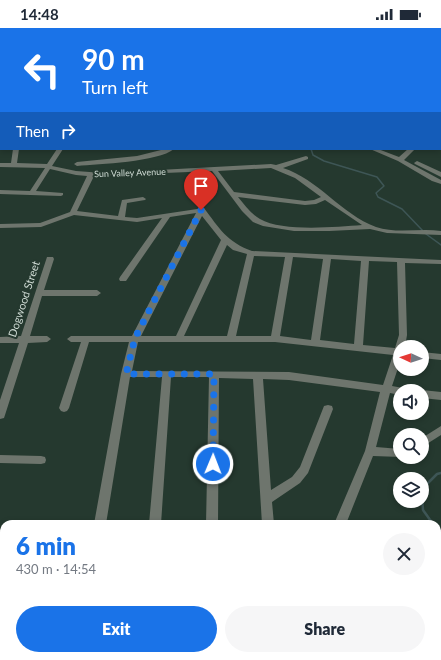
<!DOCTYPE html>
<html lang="en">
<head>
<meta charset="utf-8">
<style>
  body { margin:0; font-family:Lato,sans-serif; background:#f6f6f7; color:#1f2937; height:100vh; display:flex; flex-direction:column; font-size:15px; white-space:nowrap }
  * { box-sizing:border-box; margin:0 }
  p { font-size:13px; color:#747a83 }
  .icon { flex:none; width:22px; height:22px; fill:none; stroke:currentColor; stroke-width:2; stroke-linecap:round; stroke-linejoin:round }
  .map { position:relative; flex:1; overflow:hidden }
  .drawer { position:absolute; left:0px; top:492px; width:441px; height:140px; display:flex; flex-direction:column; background:#fff; border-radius:12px 12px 0 0; box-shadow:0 2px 6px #0003 }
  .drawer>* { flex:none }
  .top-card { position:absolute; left:0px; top:0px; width:441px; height:122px; box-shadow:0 2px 6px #0003; background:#1a73e8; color:#fff; overflow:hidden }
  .needle { width:26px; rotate:273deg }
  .controls { position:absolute; left:393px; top:312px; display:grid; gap:8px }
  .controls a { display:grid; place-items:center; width:36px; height:36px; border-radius:50%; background:#fff; box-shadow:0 2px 6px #0003; font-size:20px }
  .pin { position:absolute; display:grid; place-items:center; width:34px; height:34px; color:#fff; margin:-41px -17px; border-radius:50% 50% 50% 0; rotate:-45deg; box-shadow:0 0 4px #0007 }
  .pin .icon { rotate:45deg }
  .me { position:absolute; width:44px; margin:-22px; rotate:1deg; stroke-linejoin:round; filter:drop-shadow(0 0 3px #0008) }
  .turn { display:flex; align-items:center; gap:14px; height:84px; padding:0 16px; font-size:18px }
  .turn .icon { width:52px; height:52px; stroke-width:2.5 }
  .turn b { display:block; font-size:28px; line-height:34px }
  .then { display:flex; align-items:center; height:38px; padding:0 16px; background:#0003; gap:8px; font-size:15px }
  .round { display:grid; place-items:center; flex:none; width:42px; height:42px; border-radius:21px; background:#f6f6f7 }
  .overview { display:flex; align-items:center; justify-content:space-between; height:68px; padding:0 16px }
  h1 { font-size:24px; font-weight:800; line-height:30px; color:#1a73e8 }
  .button { display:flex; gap:8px; margin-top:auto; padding:8px 16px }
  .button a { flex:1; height:46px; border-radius:24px; background:#1a73e8; color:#fff; font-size:16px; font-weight:800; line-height:46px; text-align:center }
  .button a+a { background:#f6f6f7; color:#1f2937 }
  .status { display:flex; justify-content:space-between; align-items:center; height:28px; padding:0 20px; background:#fff; direction:ltr }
  .status svg { height:11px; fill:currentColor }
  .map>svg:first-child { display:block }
</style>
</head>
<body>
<div class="status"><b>14:48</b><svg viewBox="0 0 49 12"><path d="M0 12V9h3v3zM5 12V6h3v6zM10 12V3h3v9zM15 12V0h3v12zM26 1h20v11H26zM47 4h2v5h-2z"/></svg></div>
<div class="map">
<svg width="441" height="632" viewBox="0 0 441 632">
  <rect width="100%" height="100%" fill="#25392f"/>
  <path fill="#525b2a" d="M55,0H284V1H57Z"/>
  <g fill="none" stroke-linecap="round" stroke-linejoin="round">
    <g stroke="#3e5656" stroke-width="1.5">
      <path d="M311,121L313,127L324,133L377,149L384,158L376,165L378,169L402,181L423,203"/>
      <path d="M426,206L441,217"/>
    </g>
    <g stroke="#3e5656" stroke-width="2.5">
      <path d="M422,461L437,446L441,445"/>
      <path d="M422,468L423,482L433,496"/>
      <path d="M437,503L441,508"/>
    </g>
    <g fill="#6e756d" fill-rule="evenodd">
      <path d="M10,0H15L10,1Z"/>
      <rect x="51" y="0" width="5" height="1"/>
      <rect x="184" y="0" width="6" height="1"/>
      <rect x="193" y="0" width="7" height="1"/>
      <rect x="399" y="0" width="5" height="1"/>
      <path d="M436,0H441V1L440,2Z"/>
      <rect x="0" y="37" width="1" height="4"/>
      <rect x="440" y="51" width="1" height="4"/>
      <path d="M0,62L1,63V67L0,66Z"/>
      <path d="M1,75V79L0,80V76Z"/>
      <rect x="440" y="88" width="1" height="4"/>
      <rect x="0" y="89" width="1" height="4"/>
      <path d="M13,121H19L17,135L47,136L57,121H63L52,138L76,143L103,145L271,136L276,137L306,128L308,129V131L283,140C318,151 341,186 376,199C396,206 420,200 441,203V207L387,205L370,201L329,203H294L263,198L253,194L242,183L212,143L94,148L77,183L118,188L122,172L143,169L146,171L145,172L127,175L125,189L137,190L204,180C219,200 227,214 252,223L441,232V236L405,235L407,307L405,319H400V334L392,358L403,360L405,363H400V367L390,365L376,419L400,421L401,429L373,428L346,496H334L365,423L380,364L289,352L263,351L271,462L292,449L300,439L324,378L328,377L332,378L333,381L308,445L300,455L272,474L274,496H262L253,351L219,350L218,496H206L209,349H171L161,496H149L162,349H130L106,496H94L121,346L129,314H89L69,380L67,383L64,384L61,383L59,380L81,314H71L67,311L71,308H132L196,185L170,189L126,253H120L119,251L120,249L162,190L137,194L74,187L41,199L0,200V196L40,195L70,184L87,148L76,147L50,141L36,163L63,165V167L61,168L0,166V162L30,163L45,140L0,139V135H11ZM271,140L295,150L321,169L314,172L305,173L234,164L218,143ZM238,169L305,177L316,176L325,172L362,197C335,199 282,204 260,191C251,186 244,176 238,169ZM202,188L221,212L176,308H141ZM227,217L233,222L247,226L227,308H184ZM254,228L285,229L271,308H236ZM293,229L323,231L311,312L280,308ZM331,231L361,233L354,316L320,312ZM369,233L397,234L399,307L395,320L363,317ZM138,314H275L393,327L383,357L289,344L132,343Z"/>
      <path d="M165,121H174C158,134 99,136 77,138L74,136L77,134L137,128Z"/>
      <path d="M370,121H378L399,129L408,121H415L404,132L441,152V156L432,153L398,133Z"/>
      <path d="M417,133L441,144V149L415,136L414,135Z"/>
      <path d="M47,229H53L54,231L44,262H97L101,265L97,268H42L30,308H47L51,311L47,314L28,315L5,387L4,390L0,391V372L19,315H0V309L21,308Z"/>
      <path d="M422,324L441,326V332L422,330Z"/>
      <path d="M422,362L441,364V372L422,370V363H420Z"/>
      <path d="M441,398V407L422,419V410Z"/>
      <path d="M0,427L41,428L45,429L46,432L45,435L41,436L0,435Z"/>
      <rect x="0" y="507" width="4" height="10"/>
      <path d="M4,542V554L0,555V543Z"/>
      <path d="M437,553L441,555V568L437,566Z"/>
      <path d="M437,571L441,572V584L437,583Z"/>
      <path d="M4,599V613L0,614V600Z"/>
      <path d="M379,628H414L416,632H381Z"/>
    </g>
  </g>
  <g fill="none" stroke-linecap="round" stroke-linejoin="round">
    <path stroke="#1a73e8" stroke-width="7" stroke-dasharray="0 12.6" d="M201,182L135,310L126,346H214L213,436"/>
  </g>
  <g text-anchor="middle" stroke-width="4" stroke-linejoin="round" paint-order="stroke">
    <g font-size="9" fill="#cedad3" stroke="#25392f">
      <text transform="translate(130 145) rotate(-2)" y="3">Sun Valley Avenue</text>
    </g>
    <g font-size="11" fill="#cedad3" stroke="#25392f">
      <text transform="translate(24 271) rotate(-72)" y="4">Dogwood Street</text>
    </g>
  </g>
</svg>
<div class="controls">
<a><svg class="needle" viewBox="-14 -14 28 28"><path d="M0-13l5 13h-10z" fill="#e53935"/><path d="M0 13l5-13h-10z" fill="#747a83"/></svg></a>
<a><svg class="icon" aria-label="sound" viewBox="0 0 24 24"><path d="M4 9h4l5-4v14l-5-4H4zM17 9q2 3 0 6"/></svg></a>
<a><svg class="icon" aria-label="search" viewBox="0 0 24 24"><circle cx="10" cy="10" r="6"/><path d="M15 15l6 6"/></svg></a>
<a><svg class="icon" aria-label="layers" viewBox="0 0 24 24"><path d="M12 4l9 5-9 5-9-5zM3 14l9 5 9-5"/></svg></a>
</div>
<div class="pin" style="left:201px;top:182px;background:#d93025"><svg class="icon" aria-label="arrive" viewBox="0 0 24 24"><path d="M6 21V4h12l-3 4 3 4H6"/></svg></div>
<svg class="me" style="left:213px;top:436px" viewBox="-20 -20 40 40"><circle r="17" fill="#1a73e8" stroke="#fff" stroke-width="3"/><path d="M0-11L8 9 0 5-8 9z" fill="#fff"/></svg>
<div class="top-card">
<div class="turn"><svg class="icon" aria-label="left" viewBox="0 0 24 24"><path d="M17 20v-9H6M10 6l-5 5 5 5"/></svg><div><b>90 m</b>Turn left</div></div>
<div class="then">Then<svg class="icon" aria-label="right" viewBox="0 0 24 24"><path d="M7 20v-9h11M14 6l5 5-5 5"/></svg></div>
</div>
<section class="drawer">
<div class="overview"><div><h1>6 min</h1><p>430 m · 14:54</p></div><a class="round"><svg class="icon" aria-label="close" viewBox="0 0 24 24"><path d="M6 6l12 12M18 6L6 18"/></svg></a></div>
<div class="button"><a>Exit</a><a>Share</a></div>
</section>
</div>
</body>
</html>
